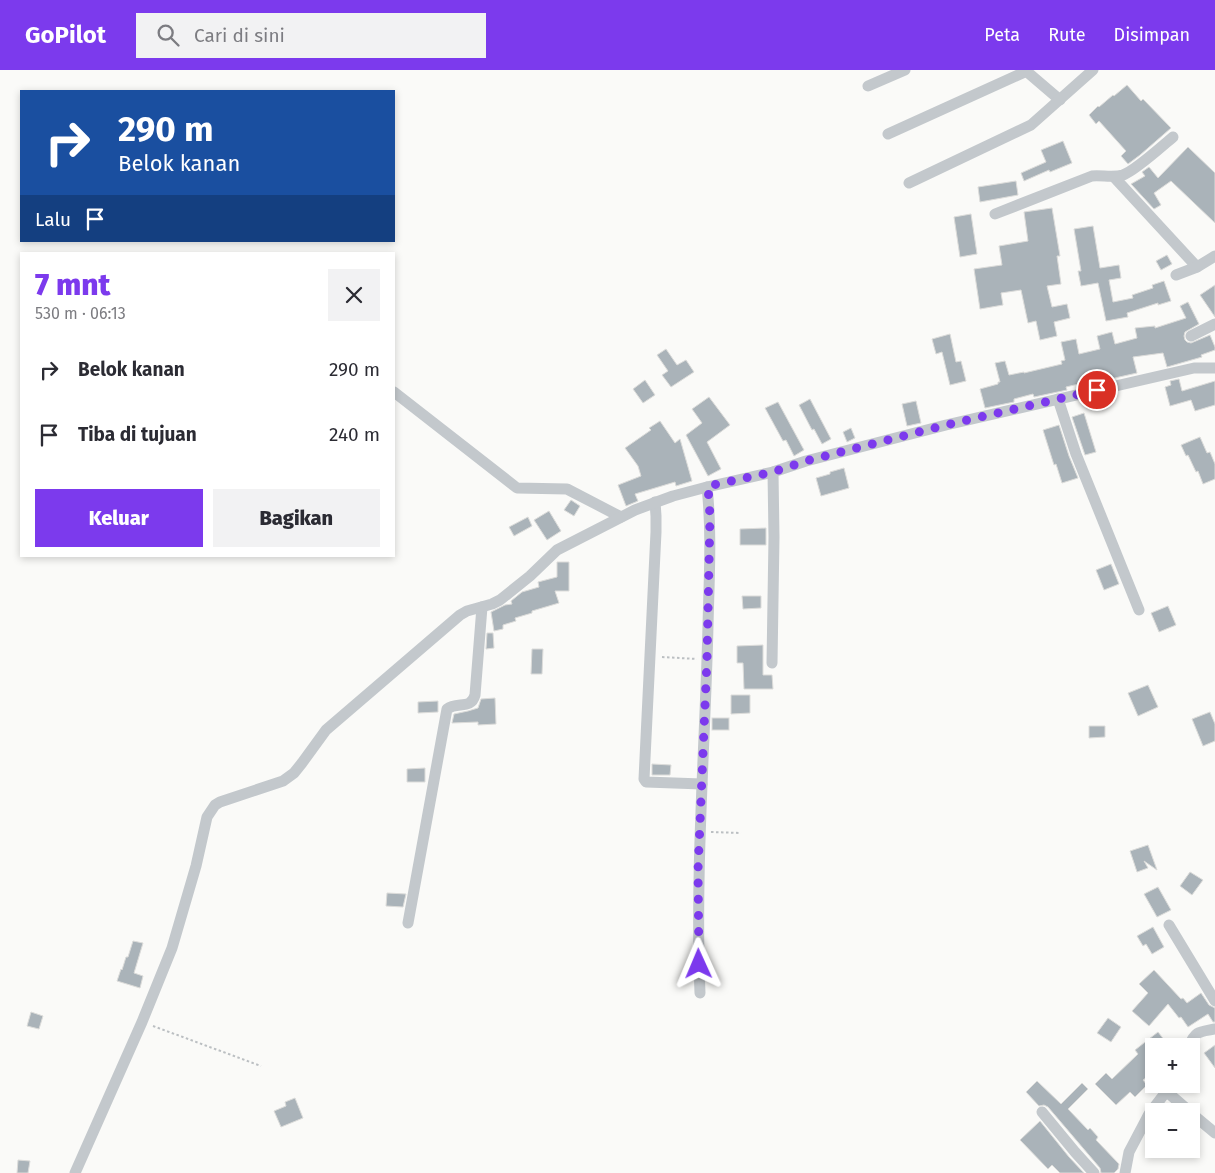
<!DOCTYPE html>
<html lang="id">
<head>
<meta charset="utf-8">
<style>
  body { margin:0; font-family:"Fira Sans",sans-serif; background:#f2f2f3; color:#2b2b33; height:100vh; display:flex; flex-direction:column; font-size:19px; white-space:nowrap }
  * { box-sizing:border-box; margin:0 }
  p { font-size:16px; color:#7c7c81 }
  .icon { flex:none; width:28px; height:28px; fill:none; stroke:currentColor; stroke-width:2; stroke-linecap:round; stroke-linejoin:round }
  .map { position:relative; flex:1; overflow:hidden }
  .drawer { position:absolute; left:20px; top:182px; width:375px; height:305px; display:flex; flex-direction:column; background:#fff; border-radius:0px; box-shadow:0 2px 8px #0003 }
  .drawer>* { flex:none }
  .hud { position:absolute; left:20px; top:20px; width:375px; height:152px; border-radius:0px; box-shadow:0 2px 8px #0003; background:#1a4fa0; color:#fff; overflow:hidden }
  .buttons { position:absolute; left:1145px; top:968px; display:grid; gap:10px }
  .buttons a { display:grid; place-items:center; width:55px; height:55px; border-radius:0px; background:#fff; box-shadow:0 2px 8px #0003; font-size:25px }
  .pin { position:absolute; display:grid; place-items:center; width:42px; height:42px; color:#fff; margin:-21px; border:2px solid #fff; border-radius:50%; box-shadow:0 1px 5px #0007 }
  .me { position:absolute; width:55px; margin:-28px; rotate:359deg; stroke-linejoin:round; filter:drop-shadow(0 0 4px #0008) }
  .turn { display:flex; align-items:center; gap:18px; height:105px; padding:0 15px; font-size:22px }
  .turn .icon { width:65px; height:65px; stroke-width:2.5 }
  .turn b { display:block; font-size:35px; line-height:42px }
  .then { display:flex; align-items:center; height:48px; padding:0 15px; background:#0003; gap:10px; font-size:19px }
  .round { display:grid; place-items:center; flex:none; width:52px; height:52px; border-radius:0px; background:#f2f2f3 }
  .summary { display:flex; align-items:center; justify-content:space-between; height:85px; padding:0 15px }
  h1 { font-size:30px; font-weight:800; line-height:38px; color:#7c3aed }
  .action { display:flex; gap:10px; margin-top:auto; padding:10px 15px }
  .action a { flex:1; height:58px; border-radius:0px; background:#7c3aed; color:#fff; font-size:20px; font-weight:800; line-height:58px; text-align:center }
  .action a+a { background:#f2f2f3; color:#2b2b33 }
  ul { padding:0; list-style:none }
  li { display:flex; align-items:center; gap:15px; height:65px; padding:0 15px }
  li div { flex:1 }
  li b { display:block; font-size:19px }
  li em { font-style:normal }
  header { display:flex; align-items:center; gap:30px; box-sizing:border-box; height:70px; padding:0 25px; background:#7c3aed; color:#fff }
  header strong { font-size:24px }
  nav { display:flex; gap:28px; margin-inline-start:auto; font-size:18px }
  .search { width:350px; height:45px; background:#f2f2f3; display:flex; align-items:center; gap:12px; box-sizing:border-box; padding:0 18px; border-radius:0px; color:#7c7c81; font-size:19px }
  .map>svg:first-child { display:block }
</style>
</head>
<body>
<header>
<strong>GoPilot</strong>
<div class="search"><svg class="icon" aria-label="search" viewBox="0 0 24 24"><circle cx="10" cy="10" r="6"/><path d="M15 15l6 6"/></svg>Cari di sini</div>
<nav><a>Peta</a><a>Rute</a><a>Disimpan</a></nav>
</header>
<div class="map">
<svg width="1215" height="1103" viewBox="0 0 1215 1103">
  <rect width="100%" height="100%" fill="#fafaf8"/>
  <g fill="#aab3b9" stroke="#dcdcda">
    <path d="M1127,15L1141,31L1143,29L1171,58L1140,85L1128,94L1121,86L1126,81L1099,51L1096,54L1089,45L1098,36L1099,37L1113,25L1114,26Z"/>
    <path d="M1063,71L1072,93L1050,102L1049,100L1024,111L1021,103L1046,92L1041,80Z"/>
    <path d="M1188,77L1215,103V153L1171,111L1154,123L1161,135L1154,139L1131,114L1145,106L1142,102L1149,97L1158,108Z"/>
    <path d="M1016,111L1018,125L980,132L978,117Z"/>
    <path d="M1052,138L1060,186H1057L1061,214L1047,216L1052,237L1067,234L1070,248L1054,252L1057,266L1040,270L1036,251L1028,253L1021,220L1001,223L1003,235L980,239L974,199L1002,195L999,176L1028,171L1024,142Z"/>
    <path d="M971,144L977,184L960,187L954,147Z"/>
    <path d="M1093,156L1100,198L1119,195L1121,208L1109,210L1113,232L1133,228L1132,225L1153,218L1152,215L1164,211L1171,231L1158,235V233L1127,243L1128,247L1106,251L1098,213L1081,216L1078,201H1081L1074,159Z"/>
    <path d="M1167,185L1172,194L1161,200L1156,191Z"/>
    <path d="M1215,215V247L1200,225Z"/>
    <path d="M1188,232L1199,254L1185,262L1184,266L1185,270L1187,272L1191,273L1210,265L1215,277V280L1201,285L1202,287L1167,297L1163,283L1133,287L1137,303L1088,314L1087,312L1066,317L1067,320L1034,327L1033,324L1014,329V332L985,338L980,319L998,314V312H1000L995,293L1005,291L1009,305L1024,302V303L1062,294L1061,291L1065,290L1061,272L1076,269L1079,284L1100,279L1097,266L1112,262L1115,274L1137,268L1135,258L1155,256V258L1186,248L1180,236Z"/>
    <path d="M950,264L956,292L961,291L966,311L950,315L942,282L936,284L932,269Z"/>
    <path d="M666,279L677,295L686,290L694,302L671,317L662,305L668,301L657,285Z"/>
    <path d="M1179,309L1182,321L1215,311V335L1195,341L1191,330L1170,336L1165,317L1171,315L1170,311Z"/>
    <path d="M645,310L655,325L643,333L633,319Z"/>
    <path d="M709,327L730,355L707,372L721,399L708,406L686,365L702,353L692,339Z"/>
    <path d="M810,329L831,369L822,374L814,359L812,360L799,335Z"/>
    <path d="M916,331L921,353L907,356L902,334Z"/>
    <path d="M778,332L804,380L794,386L786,370L783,371L765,338Z"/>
    <path d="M1084,343L1096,382L1085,385L1072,347Z"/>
    <path d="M660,351L675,373L680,369L692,411L676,416L675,412L635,424L638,431L626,436L618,415L641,406L638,396L625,378L651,360L649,358Z"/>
    <path d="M1059,355L1069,386L1078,408L1062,413L1056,394L1054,395L1043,360Z"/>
    <path d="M851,358L855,368L847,372L843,362Z"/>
    <path d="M1200,367L1207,383L1210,382L1215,394V409L1203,414L1198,401L1196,402L1188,385L1186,386L1181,375Z"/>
    <path d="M844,398L849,418L821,426L816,408L830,404V402Z"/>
    <path d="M571,430L580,436L574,446L564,440Z"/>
    <path d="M549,441L561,461L547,470L534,450Z"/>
    <path d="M528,447L532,456L514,466L509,457Z"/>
    <path d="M766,458V475H740V459Z"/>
    <path d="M557,492H569V521H555L559,533L532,541V543L515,548L516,551L503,555V559L494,561L491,542L505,535L512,534L511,531L522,522L539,517L538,512L557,507Z"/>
    <path d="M1111,494L1119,514L1104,520L1096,500Z"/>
    <path d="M742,526H761V538L743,539Z"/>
    <path d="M1168,536L1176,555L1159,562L1151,543Z"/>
    <path d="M487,563H493L494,578L486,579Z"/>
    <path d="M763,575V605H772L773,619H744L743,593H737V576Z"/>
    <path d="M532,579H543L542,604H531Z"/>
    <path d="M1148,615L1158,637L1138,646L1128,623Z"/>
    <path d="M731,625H750V643L731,644Z"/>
    <path d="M495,628L496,654L478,655V652L452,653L454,644L468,641L478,638L481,629Z"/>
    <path d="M438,631V642L418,643V632Z"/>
    <path d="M1210,642L1215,654V671L1203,676L1192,649Z"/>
    <rect x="712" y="648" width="17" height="12"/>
    <path d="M1089,656H1105V667L1089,668Z"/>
    <path d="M652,694L671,695L670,705H652Z"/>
    <path d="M425,698V712H407V699Z"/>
    <path d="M1148,775L1157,800L1144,791L1148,798L1137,802L1130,781Z"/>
    <path d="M1190,802L1203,810L1192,825L1180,816Z"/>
    <path d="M1158,817L1171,840L1157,847L1144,824Z"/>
    <path d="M387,823L406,824L403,837L386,836Z"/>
    <path d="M1153,857L1164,877L1152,884L1146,874L1143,876L1137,866Z"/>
    <path d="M133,871L143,873L134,903L143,906L140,918L117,911L121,899L122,900L126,887H128Z"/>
    <path d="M1154,900L1181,929L1183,928L1187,933L1201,923L1209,935L1215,938V952H1213L1208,944L1188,957L1181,947L1179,948L1168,934L1149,956L1132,941L1148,923L1139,914Z"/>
    <path d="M31,942L43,946L39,959L27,956Z"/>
    <path d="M1108,948L1121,957L1111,972L1097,963Z"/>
    <path d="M1158,962L1169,976H1154V1002L1143,1010L1147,1015L1135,1027L1130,1022L1116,1035L1095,1014L1106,1003L1112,1009L1138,984L1135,980Z"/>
    <path d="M1215,975V998L1204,983Z"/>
    <path d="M1037,1011L1061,1034L1082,1013L1088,1019L1068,1039L1088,1060L1090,1058L1098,1067L1096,1070L1119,1094L1118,1099L1114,1103H1101L1100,1098L1048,1037L1044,1035L1039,1036L1026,1022Z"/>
    <path d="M295,1028L303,1048L281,1057L274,1041L286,1036L285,1032Z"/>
    <path d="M1040,1051L1069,1087L1084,1103H1060L1052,1095L1048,1099L1020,1070Z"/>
    <path d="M18,1090L30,1091L28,1103H17Z"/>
  </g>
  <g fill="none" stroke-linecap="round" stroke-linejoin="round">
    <g stroke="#bbbfc2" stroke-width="2" stroke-dasharray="2.5 2.5" stroke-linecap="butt">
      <path d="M662,587L697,589"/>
      <path d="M711,762L741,763"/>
      <path d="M153,956L261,996"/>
    </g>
    <g stroke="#c3c8cc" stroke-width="11">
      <path d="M1025,0L1060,30"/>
      <path d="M868,16L905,0"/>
      <path d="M888,64L1027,1"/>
      <path d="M1114,107L1197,197"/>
      <path d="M909,113L1031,55L1093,0"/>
      <path d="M995,144L1092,106C1102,105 1113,108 1123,105C1136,100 1161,77 1173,67"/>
      <path d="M1176,205L1197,197L1215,186"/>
      <path d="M1191,266L1215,254"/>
      <path d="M394,322L517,418L567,419L621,447"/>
      <path d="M1058,329L1076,384L1139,540"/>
      <path d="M655,432L656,446V462L644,709L646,712L702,714"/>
      <path d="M772,593L774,467L773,402"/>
      <path d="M408,853L447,639C457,631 471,640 475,625L482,537"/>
      <path d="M1169,855L1215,931"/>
      <path d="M700,923C695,801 705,679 708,556C709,510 712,463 707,417"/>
      <path d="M1189,976C1196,960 1200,962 1215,959"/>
      <path d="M1166,1021L1189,1041"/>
      <path d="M1042,1042L1075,1082L1094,1103"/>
      <path d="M1191,1043L1215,1063"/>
      <path d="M75,1103L142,952L172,878L196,796L207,747L215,735L220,732L283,711L294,703L302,693L326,660L460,545L467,541L492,534L500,530L530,506L557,480L635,440L673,426L707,417L773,402L806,391L946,355L1194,298H1215"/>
      <path d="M1125,1103L1129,1082L1149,1044L1172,1014"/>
    </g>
  </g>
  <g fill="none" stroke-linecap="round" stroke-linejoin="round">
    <path stroke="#7c3aed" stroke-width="9" stroke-dasharray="0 16.2" d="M699,894L698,800L707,589L710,446L708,416L773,402L806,391L946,355L1097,320"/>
  </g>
</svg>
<div class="buttons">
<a>+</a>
<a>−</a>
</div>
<div class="pin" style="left:1097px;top:320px;background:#d93025"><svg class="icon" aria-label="arrive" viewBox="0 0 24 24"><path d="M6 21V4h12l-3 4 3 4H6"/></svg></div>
<svg class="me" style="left:699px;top:894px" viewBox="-20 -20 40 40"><path d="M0-17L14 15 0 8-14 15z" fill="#7c3aed" stroke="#fff" stroke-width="4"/></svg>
<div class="hud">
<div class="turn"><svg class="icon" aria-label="right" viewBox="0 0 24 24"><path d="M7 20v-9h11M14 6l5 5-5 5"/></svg><div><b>290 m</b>Belok kanan</div></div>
<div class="then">Lalu<svg class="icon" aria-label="arrive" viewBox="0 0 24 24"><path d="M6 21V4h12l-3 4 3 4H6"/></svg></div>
</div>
<section class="drawer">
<div class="summary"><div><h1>7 mnt</h1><p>530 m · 06:13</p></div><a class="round"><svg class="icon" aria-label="close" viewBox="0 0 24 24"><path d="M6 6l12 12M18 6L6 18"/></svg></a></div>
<ul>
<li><svg class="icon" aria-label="right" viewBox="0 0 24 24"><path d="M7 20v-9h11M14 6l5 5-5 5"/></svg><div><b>Belok kanan</b></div><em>290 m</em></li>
<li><svg class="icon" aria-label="arrive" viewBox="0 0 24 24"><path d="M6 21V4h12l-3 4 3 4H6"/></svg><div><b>Tiba di tujuan</b></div><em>240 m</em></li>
</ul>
<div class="action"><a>Keluar</a><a>Bagikan</a></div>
</section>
</div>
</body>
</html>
